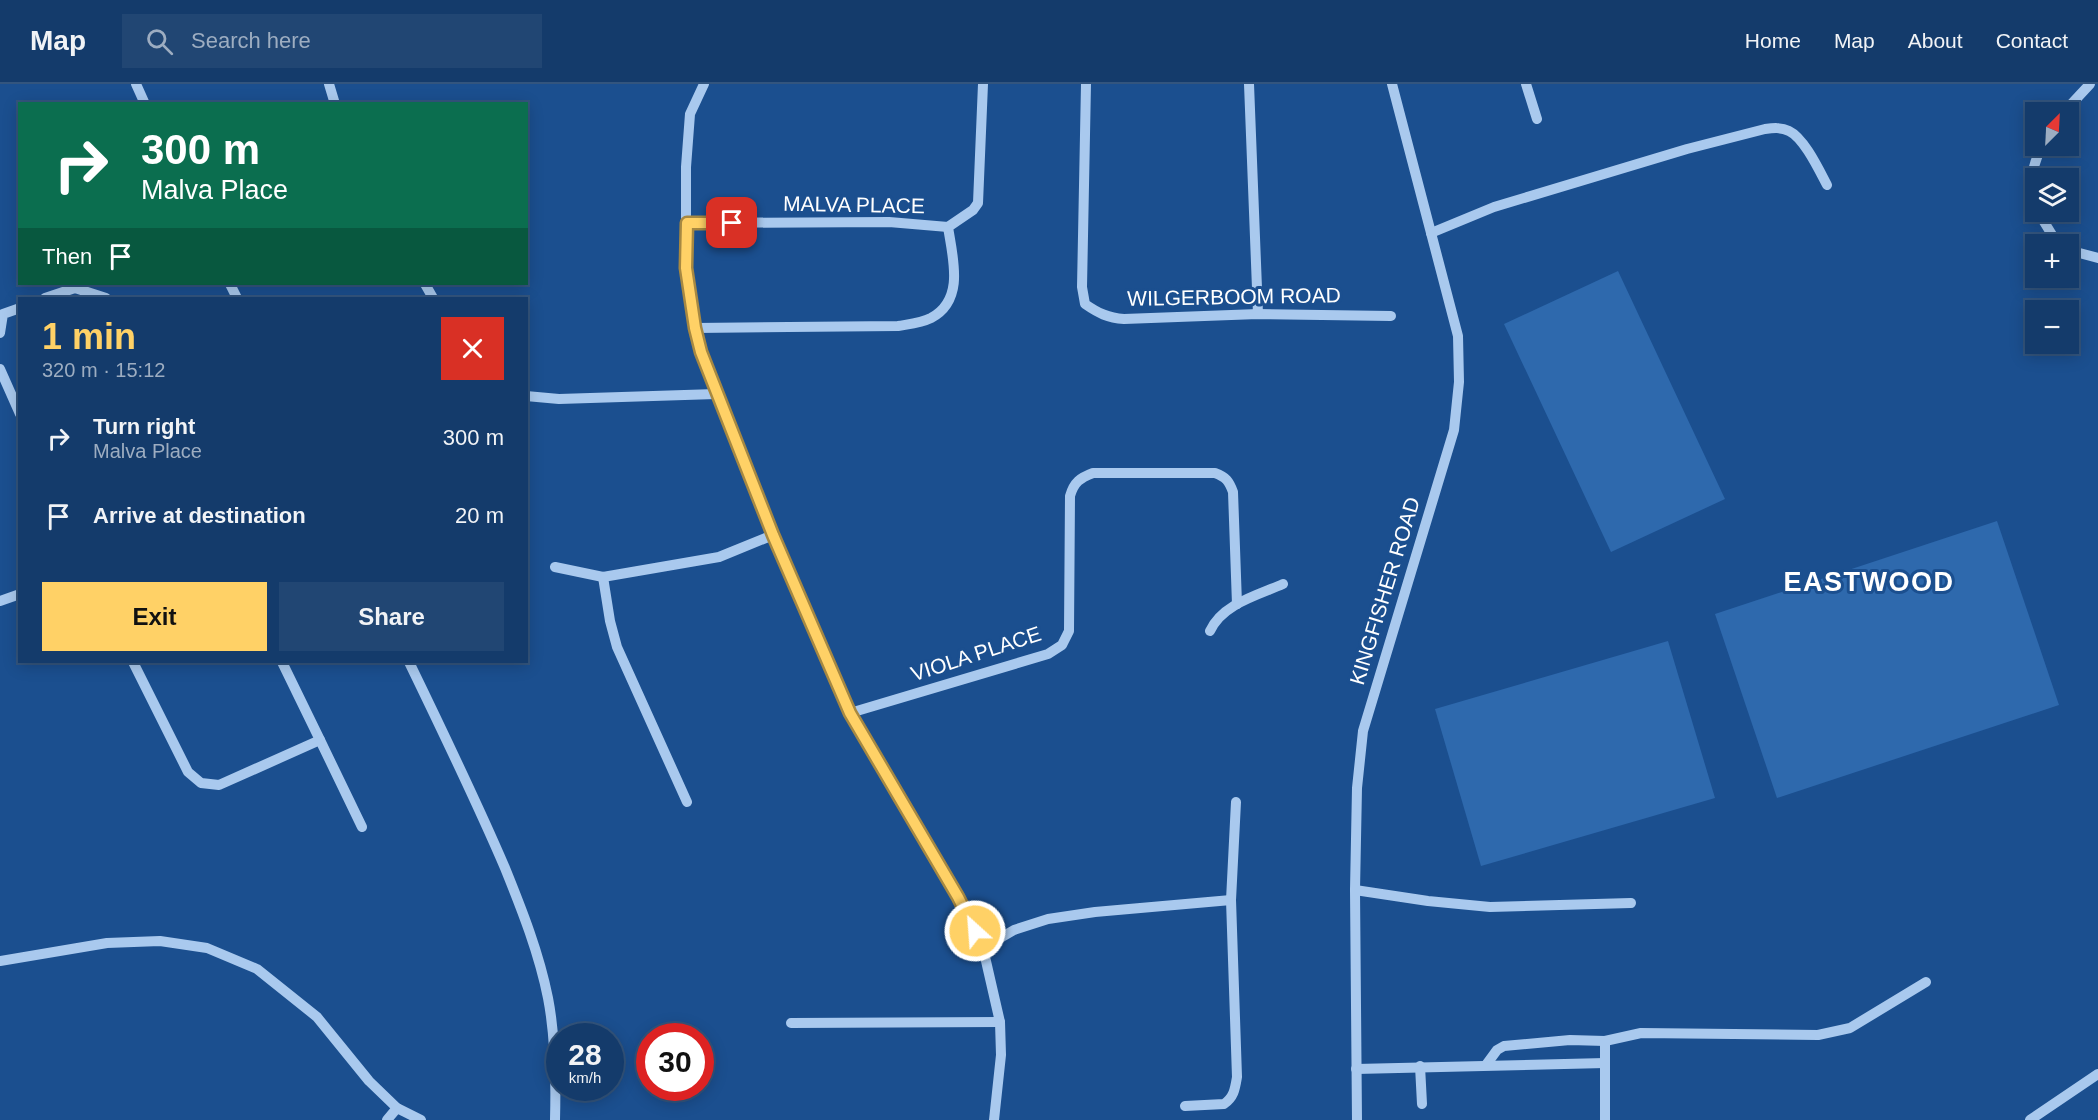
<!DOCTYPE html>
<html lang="en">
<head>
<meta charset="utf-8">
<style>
  body { margin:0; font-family:Arial,sans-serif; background:#214673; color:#f1f3f6; height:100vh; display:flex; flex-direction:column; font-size:22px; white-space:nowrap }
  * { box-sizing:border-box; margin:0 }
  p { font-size:20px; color:#9dadc1 }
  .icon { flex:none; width:33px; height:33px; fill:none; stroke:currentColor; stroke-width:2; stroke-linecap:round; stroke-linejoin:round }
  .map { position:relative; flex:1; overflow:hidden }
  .side { position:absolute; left:18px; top:213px; width:510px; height:366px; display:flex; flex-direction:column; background:#143b6b; border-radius:0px; box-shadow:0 3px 15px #0003,0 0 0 2px #33557e }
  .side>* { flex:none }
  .guide { position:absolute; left:18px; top:18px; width:510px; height:183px; border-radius:0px; box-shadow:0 3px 15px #0003,0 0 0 2px #33557e; background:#0b6e4f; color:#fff; overflow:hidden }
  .needle { width:39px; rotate:24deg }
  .fabs { position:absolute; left:2025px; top:18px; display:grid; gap:12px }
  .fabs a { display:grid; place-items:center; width:54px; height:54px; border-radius:0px; background:#143b6b; box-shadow:0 3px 15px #0003,0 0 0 2px #33557e; font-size:30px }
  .speed { position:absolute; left:546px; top:939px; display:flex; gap:12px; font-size:30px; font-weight:700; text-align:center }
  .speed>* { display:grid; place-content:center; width:78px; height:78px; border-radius:50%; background:#143b6b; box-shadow:0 3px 15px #0003,0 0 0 2px #33557e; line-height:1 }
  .speed small { font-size:15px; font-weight:400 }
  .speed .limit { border:9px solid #d22; background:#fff; color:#111 }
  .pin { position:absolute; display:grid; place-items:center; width:51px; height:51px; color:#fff; margin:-26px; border-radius:12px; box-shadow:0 3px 9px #0006 }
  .me { position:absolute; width:66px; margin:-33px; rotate:334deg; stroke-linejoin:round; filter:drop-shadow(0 0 4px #0008) }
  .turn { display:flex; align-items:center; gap:21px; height:126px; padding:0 24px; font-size:27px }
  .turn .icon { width:78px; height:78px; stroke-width:2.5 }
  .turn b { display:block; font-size:42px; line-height:51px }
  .then { display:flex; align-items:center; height:57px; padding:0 24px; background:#0003; gap:12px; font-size:22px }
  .round { display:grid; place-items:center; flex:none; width:63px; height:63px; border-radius:0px; background:#214673 }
  .headline { display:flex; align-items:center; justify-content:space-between; height:102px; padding:0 24px }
  h1 { font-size:36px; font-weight:700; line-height:45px; color:#ffd166 }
  .button { display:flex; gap:12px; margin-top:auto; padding:12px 24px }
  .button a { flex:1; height:69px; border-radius:0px; background:#ffd166; color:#111; font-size:24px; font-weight:700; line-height:69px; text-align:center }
  .button a+a { background:#214673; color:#f1f3f6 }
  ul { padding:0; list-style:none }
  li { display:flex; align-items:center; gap:18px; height:78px; padding:0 24px }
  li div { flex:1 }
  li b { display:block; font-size:22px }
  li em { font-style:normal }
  header { display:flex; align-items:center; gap:36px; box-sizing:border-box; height:84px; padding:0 30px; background:#143b6b; border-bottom:2px solid #33557e }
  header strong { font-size:28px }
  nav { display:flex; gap:33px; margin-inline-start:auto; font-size:21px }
  .search { width:420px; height:54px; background:#214673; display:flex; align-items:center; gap:15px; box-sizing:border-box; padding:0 21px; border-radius:0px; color:#9dadc1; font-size:22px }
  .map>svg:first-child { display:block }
</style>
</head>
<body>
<header>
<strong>Map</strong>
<div class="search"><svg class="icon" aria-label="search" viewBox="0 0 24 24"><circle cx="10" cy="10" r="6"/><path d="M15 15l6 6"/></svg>Search here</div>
<nav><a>Home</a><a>Map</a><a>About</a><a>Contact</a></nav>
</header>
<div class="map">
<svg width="2098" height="1036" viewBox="0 0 2098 1036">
  <rect width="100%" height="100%" fill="#1b4f8f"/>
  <g fill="#2e69ad">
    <path d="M1618,187L1725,415L1611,468L1504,240Z"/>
    <path d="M1997,437L2059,621L1777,714L1715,530Z"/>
    <path d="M1668,557L1715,714L1481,782L1435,625Z"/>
  </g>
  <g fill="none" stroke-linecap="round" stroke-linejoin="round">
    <g stroke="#a9c9ee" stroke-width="10">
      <path d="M136,0L145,20"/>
      <path d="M329,0L335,20"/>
      <path d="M704,0L690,30L686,83V184L695,244L701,268L716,310L773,451L850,629L958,813L983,864L1000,938L1001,971L994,1036"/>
      <path d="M1086,0L1082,203L1085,220C1098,229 1108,234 1124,235L1258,230L1391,232"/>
      <path d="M1249,0L1258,230"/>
      <path d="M1526,0L1537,35"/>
      <path d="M2064,28L2090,0"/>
      <path d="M2036,122C2027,102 2033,80 2042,62"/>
      <path d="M2038,128L2054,154L2062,160"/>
      <path d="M687,139L889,138L948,143"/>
      <path d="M1431,149L1494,123L1687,65L1765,45C1773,44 1781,43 1789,47C1804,54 1819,86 1827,101"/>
      <path d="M2068,166L2098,174"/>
      <path d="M230,200L237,214"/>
      <path d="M425,200L433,214"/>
      <path d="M45,214L75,204L106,214"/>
      <path d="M695,244L898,242C909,240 921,239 931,234C965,216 953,175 948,143L973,126L978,119L983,0"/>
      <path d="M0,249L3,230L20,224"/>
      <path d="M0,285L20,330"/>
      <path d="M526,312L559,315L716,310"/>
      <path d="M555,483L603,493L719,473L773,451"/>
      <path d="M603,493L610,537L617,563L687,718"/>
      <path d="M0,517L20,510"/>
      <path d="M1210,547C1222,520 1258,511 1283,500"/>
      <path d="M133,578L188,688L201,699L219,701L320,656L282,578"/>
      <path d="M409,578C442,646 475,714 505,784C522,826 539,869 548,914C555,950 556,998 555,1036"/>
      <path d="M850,629L1048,570L1062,561L1069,547L1070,412C1074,398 1080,394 1093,389H1215C1226,393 1229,397 1233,408L1237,520"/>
      <path d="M320,656L362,743"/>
      <path d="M1355,806L1428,817L1490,823L1631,819"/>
      <path d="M983,864L1014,846L1048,835L1095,828L1231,816"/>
      <path d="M0,877L107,859L160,857L207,864L257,885L317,933L369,997L397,1024L421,1036"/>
      <path d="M791,939L1000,938"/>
      <path d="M1486,981L1497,966L1504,962L1570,956L1605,957"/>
      <path d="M1420,982L1422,1020"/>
      <path d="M1356,985L1605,979"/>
      <path d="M1185,1022L1224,1020C1234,1013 1235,1005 1237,993L1231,816L1236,718"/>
      <path d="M387,1036L397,1024"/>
      <path d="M1357,1036L1355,806L1357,704L1363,647L1454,346L1459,298L1458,252L1392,0"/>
      <path d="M1605,1036V957L1641,949L1818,951L1850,944L1926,898"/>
      <path d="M2030,1036L2098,990"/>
    </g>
  </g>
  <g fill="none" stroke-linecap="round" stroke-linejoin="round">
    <g stroke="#a68842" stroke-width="15">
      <path id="route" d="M732,139H687L686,184L695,244L701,268L773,451L850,629L958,813L975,847"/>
    </g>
    <use href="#route" stroke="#ffd166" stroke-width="10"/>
  </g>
  <g text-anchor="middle" stroke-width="6" stroke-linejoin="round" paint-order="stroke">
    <g font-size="21" fill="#fff" stroke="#1b4f8f">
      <text transform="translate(854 121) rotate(1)" y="7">MALVA PLACE</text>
      <text transform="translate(1234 213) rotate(-1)" y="7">WILGERBOOM ROAD</text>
      <text transform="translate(1385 507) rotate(-73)" y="7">KINGFISHER ROAD</text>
      <text transform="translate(976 570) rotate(-18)" y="7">VIOLA PLACE</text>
    </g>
    <g font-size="27" font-weight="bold" letter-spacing="1.5" fill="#fff" stroke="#1b4f8f">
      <text x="1869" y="507">EASTWOOD</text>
    </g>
  </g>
</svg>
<div class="fabs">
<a><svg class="needle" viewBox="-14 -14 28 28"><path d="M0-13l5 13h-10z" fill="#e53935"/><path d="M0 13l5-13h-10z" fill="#9dadc1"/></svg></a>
<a><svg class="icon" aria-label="layers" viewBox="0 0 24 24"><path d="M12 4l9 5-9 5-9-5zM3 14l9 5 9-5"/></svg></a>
<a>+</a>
<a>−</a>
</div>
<div class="speed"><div>28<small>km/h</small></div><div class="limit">30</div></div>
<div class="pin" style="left:732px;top:139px;background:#d93025"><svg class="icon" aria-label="arrive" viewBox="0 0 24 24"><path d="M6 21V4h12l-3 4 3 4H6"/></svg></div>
<svg class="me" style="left:975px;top:847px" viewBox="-20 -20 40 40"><circle r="17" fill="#ffd166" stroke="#fff" stroke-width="3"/><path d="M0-11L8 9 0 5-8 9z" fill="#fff"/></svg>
<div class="guide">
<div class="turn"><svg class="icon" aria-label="right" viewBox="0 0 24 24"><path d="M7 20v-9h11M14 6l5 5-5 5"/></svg><div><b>300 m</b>Malva Place</div></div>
<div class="then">Then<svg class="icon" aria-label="arrive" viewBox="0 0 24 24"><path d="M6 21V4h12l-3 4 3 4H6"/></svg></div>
</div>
<section class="side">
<div class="headline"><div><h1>1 min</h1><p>320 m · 15:12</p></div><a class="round" style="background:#d93025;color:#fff"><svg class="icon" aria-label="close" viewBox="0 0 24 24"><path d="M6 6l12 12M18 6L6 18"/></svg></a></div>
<ul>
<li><svg class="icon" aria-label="right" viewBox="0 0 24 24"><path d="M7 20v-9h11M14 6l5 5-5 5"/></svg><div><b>Turn right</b><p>Malva Place</p></div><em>300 m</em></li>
<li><svg class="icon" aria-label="arrive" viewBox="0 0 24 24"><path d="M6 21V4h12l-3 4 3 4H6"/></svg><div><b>Arrive at destination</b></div><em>20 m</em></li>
</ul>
<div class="button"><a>Exit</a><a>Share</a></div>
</section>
</div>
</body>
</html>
